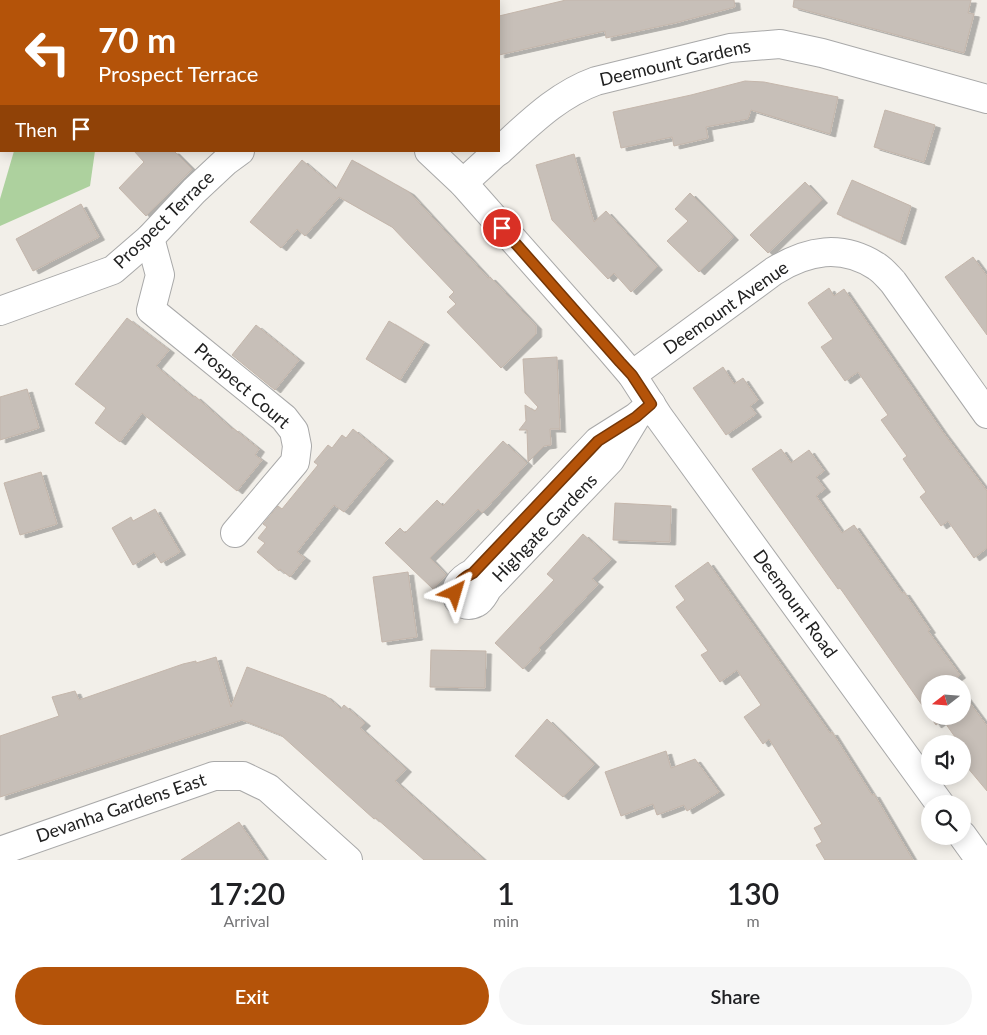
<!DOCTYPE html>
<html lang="en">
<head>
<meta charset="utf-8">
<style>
  body { margin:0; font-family:Lato,sans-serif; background:#f6f6f6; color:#202124; height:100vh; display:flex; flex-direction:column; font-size:19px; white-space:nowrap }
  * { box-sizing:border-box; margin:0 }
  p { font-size:16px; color:#757577 }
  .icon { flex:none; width:28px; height:28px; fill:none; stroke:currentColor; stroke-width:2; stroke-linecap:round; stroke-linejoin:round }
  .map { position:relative; height:860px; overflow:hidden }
  .side { display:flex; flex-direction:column; background:#fff; flex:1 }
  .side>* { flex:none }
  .banner { position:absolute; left:0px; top:0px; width:500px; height:152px; box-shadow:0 2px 12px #0003; background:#b45309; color:#fff; overflow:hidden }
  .needle { width:32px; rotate:253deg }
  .buttons { position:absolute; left:921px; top:675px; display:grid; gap:10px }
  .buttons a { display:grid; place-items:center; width:50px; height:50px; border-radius:50%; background:#fff; box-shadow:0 2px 12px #0003; font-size:25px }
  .pin { position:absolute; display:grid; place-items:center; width:42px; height:42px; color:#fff; margin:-21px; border:2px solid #fff; border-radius:50%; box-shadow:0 1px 5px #0007 }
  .me { position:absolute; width:55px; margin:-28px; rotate:40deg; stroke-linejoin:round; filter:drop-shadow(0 0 4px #0008) }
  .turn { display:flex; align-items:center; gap:18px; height:105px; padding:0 15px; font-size:22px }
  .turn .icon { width:65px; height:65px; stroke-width:2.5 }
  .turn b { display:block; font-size:35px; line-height:42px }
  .then { display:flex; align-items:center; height:48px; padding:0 15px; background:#0003; gap:10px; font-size:19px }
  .eta { display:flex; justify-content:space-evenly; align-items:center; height:85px; text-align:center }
  .eta b { font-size:30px; font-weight:600; line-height:35px }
  .action { display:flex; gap:10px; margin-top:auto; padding:10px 15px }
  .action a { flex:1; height:58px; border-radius:30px; background:#b45309; color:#fff; font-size:20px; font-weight:600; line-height:58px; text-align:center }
  .action a+a { background:#f6f6f6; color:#202124 }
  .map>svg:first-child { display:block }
</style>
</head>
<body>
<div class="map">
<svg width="987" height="860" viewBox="0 0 987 860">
  <defs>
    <filter id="shadow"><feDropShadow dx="5.5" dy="3" stdDeviation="0" flood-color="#0004"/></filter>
  </defs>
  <rect width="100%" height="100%" fill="#f2efe9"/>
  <g fill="#add19e">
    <path d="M126,0H326L120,1Z"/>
    <path d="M14,151H95L90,186L0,226V199Z"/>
  </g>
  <g fill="#c7bfb8" stroke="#c4b6ab" filter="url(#shadow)">
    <path d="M566,0H734L735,7L675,23L606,38L605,31L499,55V16Z"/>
    <path d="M794,0H971L968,13L974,14L964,53L793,7Z"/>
    <path d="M745,81L764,82L838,97L830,134L751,110L748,119L706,127L708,138L674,146L672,137L621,148L613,112L691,95Z"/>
    <path d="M885,110L935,125L924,162L874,147Z"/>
    <path d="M134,151H174L192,169L146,216L119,188L144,162Z"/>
    <path d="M574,154L594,222L606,211L657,267L631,292L614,273L608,279L552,220L536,165Z"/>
    <path d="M302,160L336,189L352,160L409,192L488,278L490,277L536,326V334L501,368L447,312L456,304L449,297L454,292L392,227L339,197L305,236L297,229L281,248L250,222Z"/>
    <path d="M852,180L911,206L900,242L837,214Z"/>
    <path d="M805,182L822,200L768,253L750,235Z"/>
    <path d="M690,193L733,237L699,272L667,241L688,221L675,209Z"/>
    <path d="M81,204L99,237L33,271L16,239Z"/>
    <path d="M973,257L987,276V335L945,277Z"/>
    <path d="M829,288L834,296L844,289L942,431L987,491V548L974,558L948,521L941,526L920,497L926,492L903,459L907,456L881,420L888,415L858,372L845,381L821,347L833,339L808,303Z"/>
    <path d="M127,318L169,350L156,366L193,397L195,396L232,429L233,428L259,449L255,455L262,460L237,491L142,413L120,442L95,423L106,408L75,384Z"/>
    <path d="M389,321L424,342L400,380L366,359Z"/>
    <path d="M256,325L299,360L275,390L232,355Z"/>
    <path d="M557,357L560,430L559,429H550L551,445L544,446L528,462L527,430H519L526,421L525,405L535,411L538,407L525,393L523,359Z"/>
    <path d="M723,367L734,384L743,378L758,400L750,406L756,414L726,435L693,388Z"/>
    <path d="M27,389L39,428L0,440V397Z"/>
    <path d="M353,429L388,458L344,512L334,505L297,552L305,558L290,577L280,569L279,571L257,552L265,543L258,538L267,527L263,524L278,506L282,509L318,465L314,462L328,445L332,448L342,435L346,438Z"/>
    <path d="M503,441L527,463L482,513L478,509L430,558L446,575L433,589L385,543L400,528L405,533L437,500L443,506Z"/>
    <path d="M781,449L791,463L809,450L824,471L816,477L825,489L816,496L842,533L854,525L902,593L904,592L930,630L928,631L960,675L953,680L956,684H930V716H962V692L987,726V791L962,761V744H960L943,720L936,725L840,588L838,589L752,469Z"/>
    <path d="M41,472L57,524L20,535L4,483Z"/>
    <path d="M615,503L671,506L670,542L613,540Z"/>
    <path d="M155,509L180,552L161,563L154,552L133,565L112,528L131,517L133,521Z"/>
    <path d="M583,534L611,559L592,579L598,584L539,648L540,650L523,669L495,643L554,580L547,574Z"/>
    <path d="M708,562L830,733L832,732L872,795L874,794L913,860H825L816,845L822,842L814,828L822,824L769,739L763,744L744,717L761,705L737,670L720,682L701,655L708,651L676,607L685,600L675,586Z"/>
    <path d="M408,572L417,637L382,642L373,577Z"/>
    <path d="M431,650L486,651L485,688L430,687Z"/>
    <path d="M216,657L231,707L247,667L326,696L341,709L344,705L365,723L360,728L406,769L395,781L484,860H424L376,818L374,819L281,735L242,720L0,797V736L59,716L52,697L75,691L79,700L183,664L196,661V663Z"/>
    <path d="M547,719L594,764L563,797L515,756Z"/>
    <path d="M666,751L671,768L695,759L719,792L687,811L684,805L657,815L653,804L621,816L605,772Z"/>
    <path d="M239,822L265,860H181Z"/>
  </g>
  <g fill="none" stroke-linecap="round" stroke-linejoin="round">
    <g stroke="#a9a9a9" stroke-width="30">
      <g id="minor">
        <path d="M429,151L463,183L609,348L632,375L659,417L940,804"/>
        <path d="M499,151C529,124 557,95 596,81L730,48L780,44L822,53L987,99"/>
        <path d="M463,183L498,151"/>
        <path d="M150,238L160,275L151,310L284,418L294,431L297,446L295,462L235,533"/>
        <path d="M0,311L113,270L150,238L194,191L225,162L240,151"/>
        <path d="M632,375L774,271C808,250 841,244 876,266C883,270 888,277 893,282L987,414"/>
        <path d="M636,417L610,460L488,588C484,594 482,600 476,603C459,612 443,587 473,573L598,441L636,417L651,404"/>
        <path d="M962,835L980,860"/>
        <path d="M0,851L214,776H243L268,788L348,860"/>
      </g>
    </g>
    <use href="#minor" stroke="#fff" stroke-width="28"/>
  </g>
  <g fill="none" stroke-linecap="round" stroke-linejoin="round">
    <g stroke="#753606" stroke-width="12">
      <path id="route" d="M455,593C457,583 464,577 473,573L598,441L636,417L651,404L632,375L620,362L502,228"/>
    </g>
    <use href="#route" stroke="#b45309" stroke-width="9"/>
  </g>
  <g text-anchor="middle" stroke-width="4.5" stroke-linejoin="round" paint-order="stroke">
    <g font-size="18" fill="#222" stroke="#fff">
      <text transform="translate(675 63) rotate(-13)" y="6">Deemount Gardens</text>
      <text transform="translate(164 220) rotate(-44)" y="6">Prospect Terrace</text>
      <text transform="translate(726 308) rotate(-35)" y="6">Deemount Avenue</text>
      <text transform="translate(242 386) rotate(41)" y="6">Prospect Court</text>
      <text transform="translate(545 528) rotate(-46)" y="6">Highgate Gardens</text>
      <text transform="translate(795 604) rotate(54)" y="6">Deemount Road</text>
      <text transform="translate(121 808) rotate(-19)" y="6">Devanha Gardens East</text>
    </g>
  </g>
</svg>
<div class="buttons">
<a><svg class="needle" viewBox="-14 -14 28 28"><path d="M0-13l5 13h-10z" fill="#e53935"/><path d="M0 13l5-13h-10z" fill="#757577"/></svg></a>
<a><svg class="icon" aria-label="sound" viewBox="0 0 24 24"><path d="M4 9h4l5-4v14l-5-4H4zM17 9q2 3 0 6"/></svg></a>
<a><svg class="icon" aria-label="search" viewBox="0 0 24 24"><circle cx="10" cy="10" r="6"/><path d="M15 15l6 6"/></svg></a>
</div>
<div class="pin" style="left:502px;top:228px;background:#d93025"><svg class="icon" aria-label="arrive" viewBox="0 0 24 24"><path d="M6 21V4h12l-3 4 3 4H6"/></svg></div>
<svg class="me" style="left:455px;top:593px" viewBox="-20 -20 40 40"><path d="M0-17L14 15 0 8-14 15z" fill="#b45309" stroke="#fff" stroke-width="4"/></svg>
<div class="banner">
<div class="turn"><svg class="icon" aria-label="left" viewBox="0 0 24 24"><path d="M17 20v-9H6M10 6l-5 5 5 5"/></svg><div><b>70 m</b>Prospect Terrace</div></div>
<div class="then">Then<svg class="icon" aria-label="arrive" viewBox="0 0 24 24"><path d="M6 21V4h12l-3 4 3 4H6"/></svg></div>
</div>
</div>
<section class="side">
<div class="eta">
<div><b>17:20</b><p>Arrival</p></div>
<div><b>1</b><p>min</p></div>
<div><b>130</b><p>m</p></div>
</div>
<div class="action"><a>Exit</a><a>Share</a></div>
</section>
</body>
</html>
